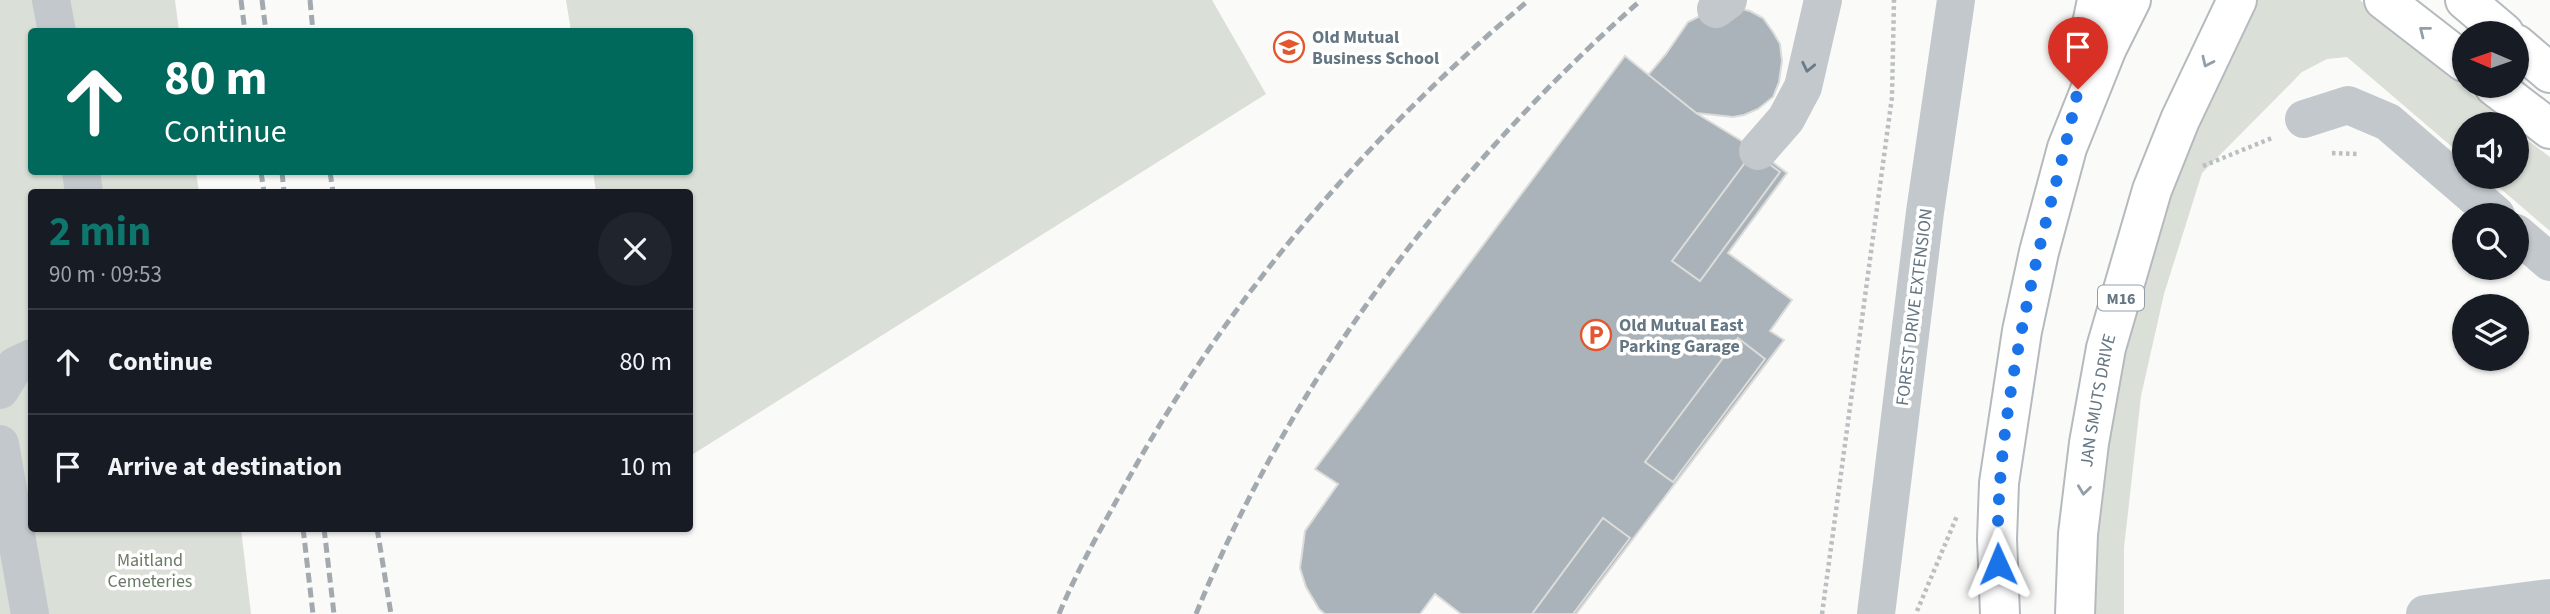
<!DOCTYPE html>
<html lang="en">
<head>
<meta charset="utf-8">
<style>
  body { margin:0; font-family:"Source Sans 3",sans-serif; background:#20242c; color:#f1f3f6; height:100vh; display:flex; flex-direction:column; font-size:26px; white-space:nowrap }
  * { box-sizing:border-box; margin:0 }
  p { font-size:23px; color:#9ea1a6 }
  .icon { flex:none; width:38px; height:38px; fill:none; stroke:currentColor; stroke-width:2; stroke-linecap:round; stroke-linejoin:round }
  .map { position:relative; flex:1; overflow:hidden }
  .sheet { position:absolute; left:28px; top:189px; width:665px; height:343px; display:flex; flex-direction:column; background:#171b24; border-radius:7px; box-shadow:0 2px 5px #0004 }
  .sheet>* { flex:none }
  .hud { position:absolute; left:28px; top:28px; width:665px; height:147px; border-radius:7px; box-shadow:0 2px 5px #0004; background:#00695c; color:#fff; overflow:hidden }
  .needle { width:46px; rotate:272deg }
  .buttons { position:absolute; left:2452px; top:21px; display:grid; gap:14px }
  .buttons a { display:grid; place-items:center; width:77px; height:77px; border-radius:50%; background:#171b24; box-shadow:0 2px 5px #0004; font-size:35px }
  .pin { position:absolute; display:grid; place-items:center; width:60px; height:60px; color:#fff; margin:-72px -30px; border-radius:50% 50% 50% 0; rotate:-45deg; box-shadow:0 0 7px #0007 }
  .pin .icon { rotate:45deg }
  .me { position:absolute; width:77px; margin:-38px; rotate:359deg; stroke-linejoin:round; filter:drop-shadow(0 0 5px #0008) }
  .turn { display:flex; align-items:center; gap:24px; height:147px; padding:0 21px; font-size:32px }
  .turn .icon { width:91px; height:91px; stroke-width:2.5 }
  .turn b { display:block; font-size:49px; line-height:60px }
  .round { display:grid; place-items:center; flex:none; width:74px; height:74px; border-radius:37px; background:#20242c }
  .head { display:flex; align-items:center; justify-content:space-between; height:119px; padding:0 21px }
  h1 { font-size:42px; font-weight:700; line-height:52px; color:#0f766e }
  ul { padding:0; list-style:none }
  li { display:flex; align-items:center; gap:21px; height:105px; padding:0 21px; border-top:2px solid #363941 }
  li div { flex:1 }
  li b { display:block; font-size:26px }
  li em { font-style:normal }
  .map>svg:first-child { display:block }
</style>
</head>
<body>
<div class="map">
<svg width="2550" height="614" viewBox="0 0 2550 614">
  <rect width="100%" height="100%" fill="#fafaf8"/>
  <g fill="#dadfd7">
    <path d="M0,0H175L179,31L32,32V172H196L199,192H32V528L241,529L251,614H0Z"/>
    <path d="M566,0H1212L1266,94L690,456V192H596L593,172H690V32L571,31Z"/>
    <path d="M2252,0H2360L2507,124H2464V157L2347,57L2327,59L2302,72L2202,173L2164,294L2141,396L2124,548V614H2092L2090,535L2112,352L2154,212Z"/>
    <path d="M2517,132L2550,157V231L2487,177H2516Z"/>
  </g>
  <g fill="#aab3b9" stroke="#dcdcda" stroke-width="2">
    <path d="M1734,7L1750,11L1763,18L1773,32L1780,44L1782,61L1779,82L1773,97L1758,109L1744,115L1733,117L1696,113L1648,75L1666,54L1688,22L1700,16Z"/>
    <path d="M1625,56L1696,113L1758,151L1787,173L1728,253L1792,300L1770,331L1784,340L1576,614H1461L1435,594L1420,614H1325L1319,609L1306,587L1300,568L1305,531L1338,484L1315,469Z"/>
    <path d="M1753,152L1780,172L1700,281L1672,261Z"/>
    <path d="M1738,338L1765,359L1673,482L1645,462Z"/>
    <path d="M1603,518L1630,538L1573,614H1532Z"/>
  </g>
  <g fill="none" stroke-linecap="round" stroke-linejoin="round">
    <g stroke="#b5babe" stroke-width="42">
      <g id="major">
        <path d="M2384,0L2464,62"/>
        <path d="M2465,0L2504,33"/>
        <path d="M2516,44L2550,73"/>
        <path d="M2084,63L2097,0"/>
        <path d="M2494,86L2550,129"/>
        <path d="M2000,614L1997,539L1999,483L2022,331L2039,252L2067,148L2107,48L2131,0"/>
        <path id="s1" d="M2075,614L2078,534L2089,443L2106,348L2152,190L2180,120L2237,0"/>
      </g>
    </g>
    <g stroke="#bbbfc2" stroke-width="4.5" stroke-dasharray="3.5 3.5" stroke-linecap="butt">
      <path d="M2332,153L2358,154"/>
      <path d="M2203,166L2272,138"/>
      <path d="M1917,611L1957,516"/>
      <path d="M1822,614L1892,97L1894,0"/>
    </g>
    <g stroke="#c3c8cc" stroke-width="38">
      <path d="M51,0L57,32"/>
      <path d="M1716,9L1728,0"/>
      <path d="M2304,119L2348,105L2388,122L2496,215"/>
      <path d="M1758,151L1786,119L1803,87L1823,0"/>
      <path d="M81,172L84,192"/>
      <path d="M2516,233L2550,262"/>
      <path d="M0,390L15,366L32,358"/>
      <path d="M0,444L30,614"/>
      <path d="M1876,614L1925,212L1956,0"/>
      <path d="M2425,614L2550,598"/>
    </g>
    <use href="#major" stroke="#fff" stroke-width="38"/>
    <g stroke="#a2aab0" stroke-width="5" stroke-dasharray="10 5" stroke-linecap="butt">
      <path d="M241,0L245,32"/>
      <path d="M262,0L266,32"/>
      <path d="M310,0L313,32"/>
      <path d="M261,172L264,192"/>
      <path d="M282,172L284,192"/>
      <path d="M330,172L333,192"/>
      <path d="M303,528L313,614"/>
      <path d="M324,528L334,614"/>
      <path d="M377,528L391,614"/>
      <path d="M1059,614C1076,573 1098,534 1119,496C1222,305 1363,139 1529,0"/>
      <path d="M1196,614C1291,379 1452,167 1641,0"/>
    </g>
  </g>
  <defs><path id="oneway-chevron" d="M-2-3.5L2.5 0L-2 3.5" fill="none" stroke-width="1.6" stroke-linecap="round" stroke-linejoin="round" transform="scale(1.75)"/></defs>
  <g stroke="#939fa8">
    <use href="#oneway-chevron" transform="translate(2424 31) rotate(-142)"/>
    <use href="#oneway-chevron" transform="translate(2207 62) rotate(115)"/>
    <use href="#oneway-chevron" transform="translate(2084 490) rotate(97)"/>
  </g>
  <use stroke="#6a7a87" href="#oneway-chevron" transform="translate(1808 67) rotate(102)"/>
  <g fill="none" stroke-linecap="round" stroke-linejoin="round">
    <path stroke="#1a73e8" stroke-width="12" stroke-dasharray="0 21.6" d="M1998,564C1995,461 2015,355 2038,254C2051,199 2067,145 2078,89"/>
  </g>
  <defs>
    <g id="university-ring" transform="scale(1.575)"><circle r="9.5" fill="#fff" stroke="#e4572e" stroke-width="1.5"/><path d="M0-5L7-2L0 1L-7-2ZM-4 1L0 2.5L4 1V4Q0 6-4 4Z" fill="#e4572e"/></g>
    <g id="parking-ring" transform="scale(1.575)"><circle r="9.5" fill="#fff" stroke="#e4572e" stroke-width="1.5"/><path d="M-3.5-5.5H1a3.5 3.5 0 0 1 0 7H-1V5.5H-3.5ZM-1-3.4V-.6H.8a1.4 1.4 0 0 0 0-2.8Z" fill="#e4572e"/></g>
  </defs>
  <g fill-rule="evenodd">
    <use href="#university-ring" x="1289" y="47"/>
    <use href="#parking-ring" x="1596" y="335"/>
  </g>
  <g text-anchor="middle" stroke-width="7" stroke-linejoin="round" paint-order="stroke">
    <rect fill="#fff" stroke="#939fa8" stroke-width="2" x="2098" y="285.5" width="46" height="25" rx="5"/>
    <g font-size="16" font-weight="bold" fill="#657683">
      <text x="2121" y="304">M16</text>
    </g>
    <g font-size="18" font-weight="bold" fill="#657683" stroke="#fff" text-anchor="start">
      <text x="1312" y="43">Old Mutual<tspan x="1312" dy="21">Business School</tspan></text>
      <text x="1619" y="331">Old Mutual East<tspan x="1619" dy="21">Parking Garage</tspan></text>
    </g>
    <g font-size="18" fill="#657683" stroke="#fff">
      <text transform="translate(1914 307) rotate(-83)" y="6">FOREST DRIVE EXTENSION</text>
      <text dy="6" stroke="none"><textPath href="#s1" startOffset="215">JAN SMUTS DRIVE</textPath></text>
    </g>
    <g font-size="18" fill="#687a64" stroke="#fff">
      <text x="150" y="566">Maitland<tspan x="150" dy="21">Cemeteries</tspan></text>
    </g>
  </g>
</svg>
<div class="buttons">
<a><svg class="needle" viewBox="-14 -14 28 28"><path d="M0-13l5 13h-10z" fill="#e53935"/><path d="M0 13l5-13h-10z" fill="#9ea1a6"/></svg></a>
<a><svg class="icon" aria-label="sound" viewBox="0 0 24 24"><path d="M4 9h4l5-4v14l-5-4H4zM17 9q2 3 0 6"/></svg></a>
<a><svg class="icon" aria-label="search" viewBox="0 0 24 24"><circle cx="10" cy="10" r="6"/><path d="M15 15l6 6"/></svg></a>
<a><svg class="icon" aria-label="layers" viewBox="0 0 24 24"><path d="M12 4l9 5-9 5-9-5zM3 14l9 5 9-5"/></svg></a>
</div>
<div class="pin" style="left:2078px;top:89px;background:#d93025"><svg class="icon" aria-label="arrive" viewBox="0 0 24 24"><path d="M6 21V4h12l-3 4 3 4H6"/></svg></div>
<svg class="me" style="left:1998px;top:564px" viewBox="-20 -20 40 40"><path d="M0-17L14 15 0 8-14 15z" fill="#1a73e8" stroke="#fff" stroke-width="4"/></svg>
<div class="hud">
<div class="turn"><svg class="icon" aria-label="ahead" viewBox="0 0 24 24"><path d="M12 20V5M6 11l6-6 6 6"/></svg><div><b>80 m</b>Continue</div></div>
</div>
<section class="sheet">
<div class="head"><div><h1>2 min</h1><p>90 m · 09:53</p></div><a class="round"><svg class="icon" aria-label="close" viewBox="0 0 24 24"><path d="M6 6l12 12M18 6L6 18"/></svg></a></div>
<ul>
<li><svg class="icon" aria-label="ahead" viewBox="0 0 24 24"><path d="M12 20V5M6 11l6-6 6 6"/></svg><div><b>Continue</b></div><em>80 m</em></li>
<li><svg class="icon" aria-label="arrive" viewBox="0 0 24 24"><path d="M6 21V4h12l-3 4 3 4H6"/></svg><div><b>Arrive at destination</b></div><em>10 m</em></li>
</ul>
</section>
</div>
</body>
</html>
